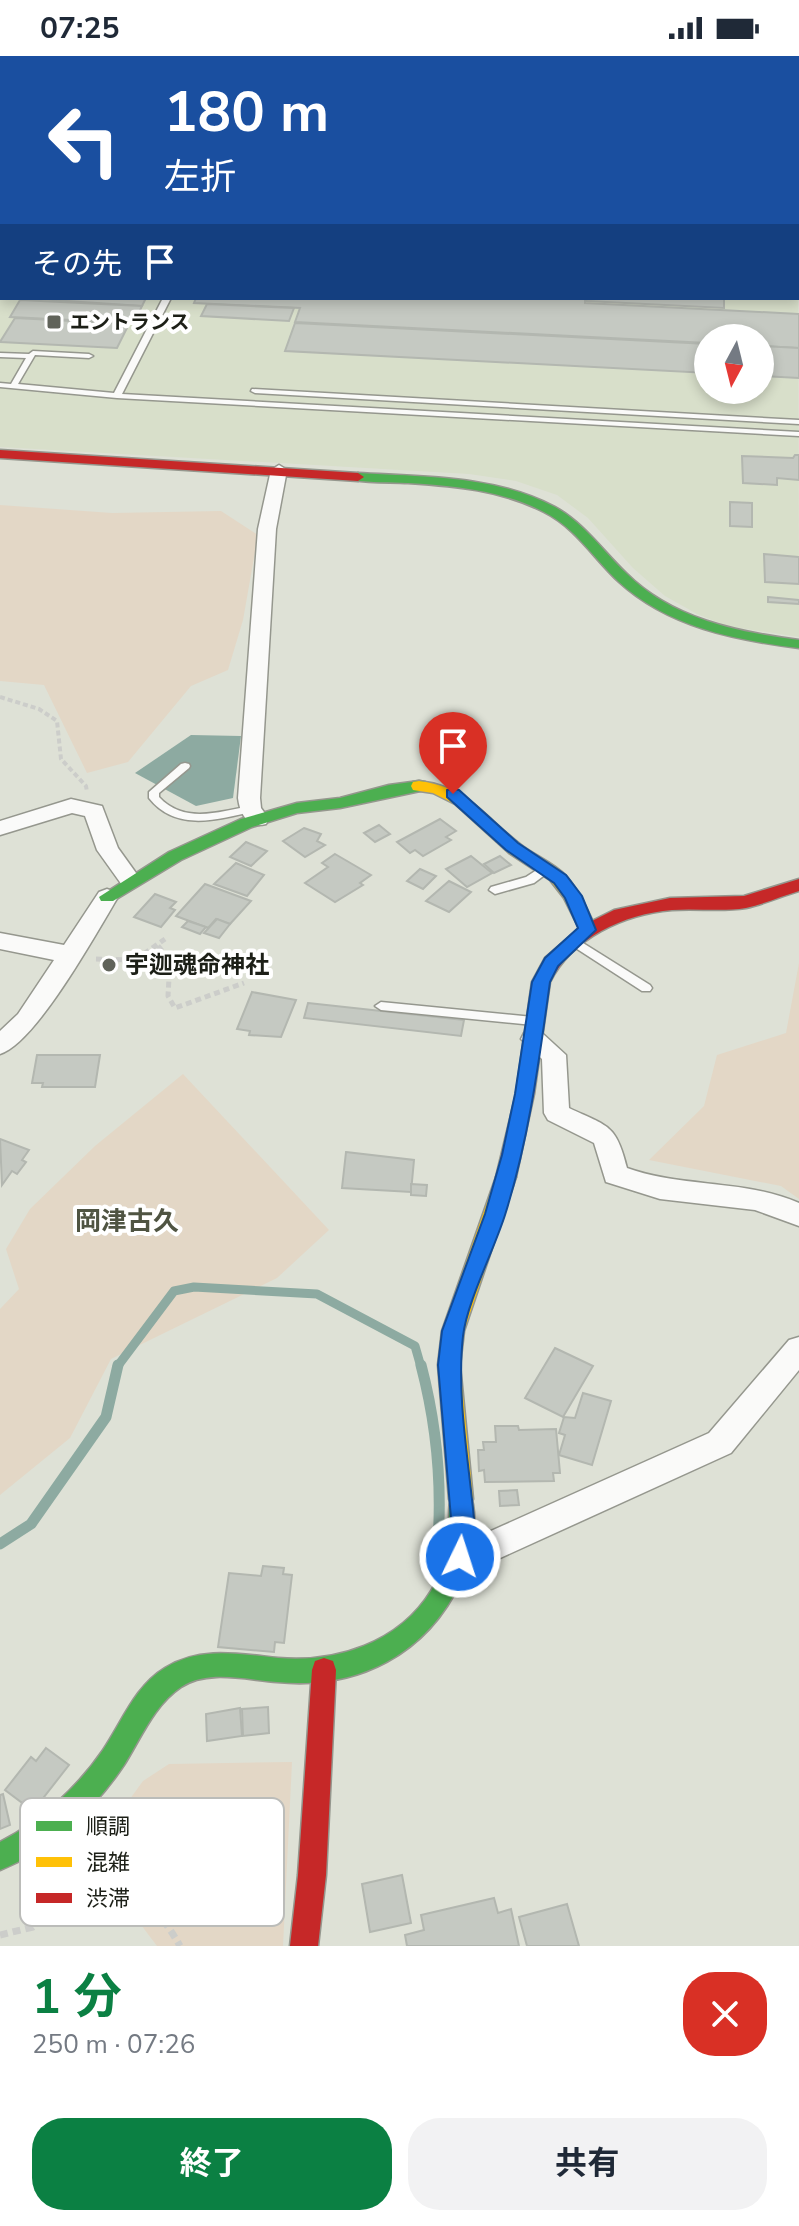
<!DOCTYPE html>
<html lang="ja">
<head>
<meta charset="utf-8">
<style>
  body { margin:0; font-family:"Nunito Sans","Noto Sans JP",sans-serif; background:#f2f2f3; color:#1f2937; height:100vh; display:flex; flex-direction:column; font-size:30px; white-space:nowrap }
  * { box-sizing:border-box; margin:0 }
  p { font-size:26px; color:#747a83 }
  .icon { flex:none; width:44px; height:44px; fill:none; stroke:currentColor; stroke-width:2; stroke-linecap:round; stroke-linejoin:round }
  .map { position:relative; height:1890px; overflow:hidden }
  .details { display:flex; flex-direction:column; background:#fff; flex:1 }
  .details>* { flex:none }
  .top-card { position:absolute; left:0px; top:0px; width:800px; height:244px; box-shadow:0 4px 12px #0003; background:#1a4fa0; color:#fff; overflow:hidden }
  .needle { width:52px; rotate:187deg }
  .fabs { position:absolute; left:694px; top:268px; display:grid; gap:16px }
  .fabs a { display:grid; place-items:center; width:80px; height:80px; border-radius:50%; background:#fff; box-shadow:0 4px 12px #0003; font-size:40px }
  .pin { position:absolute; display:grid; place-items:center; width:68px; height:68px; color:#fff; margin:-82px -34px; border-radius:50% 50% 50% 0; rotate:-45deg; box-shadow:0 0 8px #0007 }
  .pin .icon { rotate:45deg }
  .me { position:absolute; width:88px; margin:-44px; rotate:4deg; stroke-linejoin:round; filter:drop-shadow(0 0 6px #0008) }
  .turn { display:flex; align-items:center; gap:28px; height:168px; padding:0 32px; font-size:36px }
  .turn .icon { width:104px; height:104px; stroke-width:2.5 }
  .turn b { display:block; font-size:56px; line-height:68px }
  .then { display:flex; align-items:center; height:76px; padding:0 32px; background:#0003; gap:16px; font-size:30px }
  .round { display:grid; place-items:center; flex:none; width:84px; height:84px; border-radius:32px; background:#f2f2f3 }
  .head { display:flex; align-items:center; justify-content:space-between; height:136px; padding:0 32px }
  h1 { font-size:48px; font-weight:700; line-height:60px; color:#0b8043 }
  .cta { display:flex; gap:16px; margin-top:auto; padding:16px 32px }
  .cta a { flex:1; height:92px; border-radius:32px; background:#0b8043; color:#fff; font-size:32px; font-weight:700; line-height:92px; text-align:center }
  .cta a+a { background:#f2f2f3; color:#1f2937 }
  .status { display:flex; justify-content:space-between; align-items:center; height:56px; padding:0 40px; background:#fff; direction:ltr }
  .status svg { height:22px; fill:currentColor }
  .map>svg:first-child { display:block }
</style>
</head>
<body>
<div class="status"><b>07:25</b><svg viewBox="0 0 49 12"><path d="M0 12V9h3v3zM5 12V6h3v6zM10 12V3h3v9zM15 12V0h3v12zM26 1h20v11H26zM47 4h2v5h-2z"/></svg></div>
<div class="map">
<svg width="799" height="1890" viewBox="0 0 799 1890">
  <rect width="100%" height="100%" fill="#dee1d6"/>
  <path fill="#d8dfca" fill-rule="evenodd" d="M0,0L573,2H2V242H798V183L799,581L727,570L697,558L665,540L633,512L588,462L557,439L516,425L469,418L0,391ZM708,282H760V334H708Z"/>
  <g fill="#e3d7c6">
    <path d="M287,0H683L689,2H283Z"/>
    <path d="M0,449L112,457L221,455L258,479L243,564L228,614L191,630L128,706L87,717L44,629L0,625Z"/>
    <path d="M799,907V1143L781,1130L649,1104L704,1050L717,999L786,977Z"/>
    <path d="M183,1018L329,1174L277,1222L111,1303L70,1382L0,1439V1253L19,1233L6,1193L30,1153L95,1090Z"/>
    <path d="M292,1706L283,1890H157L120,1841L95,1791L143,1725L169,1708Z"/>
  </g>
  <path fill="#8daaa1" d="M191,679L241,680L233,742L196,750L135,717Z"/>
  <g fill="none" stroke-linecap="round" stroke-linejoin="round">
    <path stroke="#8daaa1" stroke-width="9" d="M117,1311L174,1235L194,1231L317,1238L415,1290L421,1311"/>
    <g stroke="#8daaa1" stroke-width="11">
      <path d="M421,1309C436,1366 442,1426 438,1485"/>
      <path d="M0,1488L31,1468L106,1361L118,1309"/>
    </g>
  </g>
  <g fill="#c5c9c2" stroke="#b3b7b0" stroke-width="2">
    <path d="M22,0H106L107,2H5Z"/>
    <path d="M22,242H146L142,250Z"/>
    <path d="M196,242H585V247L799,258V292L760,290V282H708V287L295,266L300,252L194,247Z"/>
    <path d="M587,242H724V252L586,245Z"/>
    <path d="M20,244L142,250L134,267L10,261Z"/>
    <path d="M207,248L294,252L289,265L201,260Z"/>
    <path d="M15,262L129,268L117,292L0,286Z"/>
    <path d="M295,267L708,288V317L285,295Z"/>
    <path d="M760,290L799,292V322L760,320Z"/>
    <path d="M795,399H799V424L777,422V429L743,427L742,400L793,402Z"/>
    <path d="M730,446L752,447V471L730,470Z"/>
    <path d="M764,498L799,501V528L765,526Z"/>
    <path d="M768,541L799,544V548L768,546Z"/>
    <path d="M440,763L456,775L446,781L451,784L423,800L415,794L410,797L397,786Z"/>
    <path d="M379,769L390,778L375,786L364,777Z"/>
    <path d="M304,772L321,778L317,785L325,789L305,801L283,785Z"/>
    <path d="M246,786L267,795L251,810L230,801Z"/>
    <path d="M335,798L371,819L360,827L363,829L335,846L305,827L328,811L322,807Z"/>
    <path d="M471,800L492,817L467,831L446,813Z"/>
    <path d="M500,800L511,809L494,817L484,808Z"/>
    <path d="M236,807L264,819L247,840L214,828Z"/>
    <path d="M420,813L436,820L423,833L407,825Z"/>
    <path d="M449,825L471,836L449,856L426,845Z"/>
    <path d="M205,828L251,845L230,868L216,863L208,872L176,860Z"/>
    <path d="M155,838L176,846L170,852L175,854L161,871L134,861Z"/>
    <path d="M217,863L230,868L219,882L204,877Z"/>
    <path d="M188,865L206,871L200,878L182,871Z"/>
    <path d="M252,936L296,944L281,981L249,979L250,975L237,973Z"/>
    <path d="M308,947L464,964L461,980L304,962Z"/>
    <path d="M37,999H100L95,1031H42L43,1027H32Z"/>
    <path d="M0,1083L29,1094L22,1104L26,1106L17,1118L12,1115L2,1129Z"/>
    <path d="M346,1096L414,1104L411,1136L342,1132Z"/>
    <path d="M411,1128L427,1129L426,1140L411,1139Z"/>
    <path d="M555,1292L593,1310L563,1361L525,1342Z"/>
    <path d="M583,1337L611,1345L592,1409L559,1399L565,1379L559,1377L564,1361L575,1362Z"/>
    <path d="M495,1370H518L519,1374L556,1373L560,1417H553L554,1425L485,1426L484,1414L479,1415L478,1394H484L483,1386H496Z"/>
    <path d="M517,1434L519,1449L500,1450L499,1435Z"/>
    <path d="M263,1510L284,1512L283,1518L292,1519L284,1587L275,1586L274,1596L218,1591L229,1517L261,1520Z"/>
    <path d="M268,1651L269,1677L243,1680L242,1653Z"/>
    <path d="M240,1652L242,1680L207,1685L206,1658Z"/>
    <path d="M46,1692L69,1709L33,1755L5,1734L31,1701L36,1705Z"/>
    <path d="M3,1738L10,1769L0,1773V1739Z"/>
    <path d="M402,1819L411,1867L370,1876L362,1828Z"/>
    <path d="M494,1842L498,1857L511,1853L519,1890H407L405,1879L424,1874L421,1859Z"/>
    <path d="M567,1848L579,1890H527L519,1861Z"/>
  </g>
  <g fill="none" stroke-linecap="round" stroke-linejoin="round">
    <g stroke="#95978e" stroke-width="3">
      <g id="lane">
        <path d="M133,0H139L141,2H135Z"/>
        <path d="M163,242H171L122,338L799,376V380L117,342L0,331V327L11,328L26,302L0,301V297L29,298L33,295L89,298L93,300L89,302L35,299L18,328L114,337Z"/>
        <path d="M252,333L799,364V368L255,337L251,335Z"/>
        <path d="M185,707L189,708L190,710L189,712L159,737V741C184,768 219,756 250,750L254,751L255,753L254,755C217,764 176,776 149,742V736L181,708Z"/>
        <path d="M546,808L552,812L550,815L534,827L495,838L489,834L491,831L526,821Z"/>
        <path d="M575,882L650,929L652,932L650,935H642L571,889L569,886Z"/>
        <path d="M381,946L533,961L539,965L533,969L381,954L375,950Z"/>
      </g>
    </g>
    <g stroke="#95978e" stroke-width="3">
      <g id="street">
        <path d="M279,409L287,414L276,473L260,742L261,752L269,763L266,768C248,773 240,758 238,742L258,473L271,414Z"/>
        <path d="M71,743L102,750L118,792L141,824L138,829H122L97,794L85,760L72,757L0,779V765Z"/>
        <path d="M107,833L115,836L118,841C97,876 36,987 0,998V975L18,958L54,904L0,893V877L64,889L99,836Z"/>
        <path d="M533,974L542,977L566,999L569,1052C609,1071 616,1068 627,1112C683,1132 744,1123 799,1147V1170L755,1154L660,1143L606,1126L594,1087L548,1064L544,1057L542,1003L521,983L524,977Z"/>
        <path d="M799,1281V1314L731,1397L487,1508L460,1516L449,1512L444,1501L449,1490L473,1483L709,1377L789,1284Z"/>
      </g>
    </g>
    <g stroke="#95978e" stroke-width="3">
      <g id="fast">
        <path d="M358,417C423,421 495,419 555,451C584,467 603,495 626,517C672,563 737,576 799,584V592C735,584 668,571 619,526C594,503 576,472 544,456C502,434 454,430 408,427C390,426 371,427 354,424L352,421Z"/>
        <path d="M419,725L425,726L427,730L425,734L340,752L297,757L252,771L181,804L113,845H101L99,841L169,796L241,763L297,747L340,742L389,729Z"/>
        <path d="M461,1432L469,1435C480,1460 472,1501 461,1525C427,1598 358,1634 277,1626C247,1624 208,1613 181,1631C154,1649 141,1682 124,1709C94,1754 50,1794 0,1814V1786C41,1765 77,1732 103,1694C122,1666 135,1630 165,1612C200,1590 239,1598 278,1602C336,1607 399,1587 431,1535C441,1519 448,1496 449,1477C450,1463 447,1449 453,1435Z"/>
      </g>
    </g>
    <g stroke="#95978e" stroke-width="3">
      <g id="slow">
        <rect x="798" y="175" width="1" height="7"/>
        <path d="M419,725C469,731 484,761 521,789C535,800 554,807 566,820C580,836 588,856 597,874L594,878H582L564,842L550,824L509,797L455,748L433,737L413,734L411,730L413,726Z"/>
        <path d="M506,1113L513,1115L516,1121L464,1275L460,1309L473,1443L469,1451L461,1454L453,1451L449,1443L438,1309L442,1275L496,1121L499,1115Z"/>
      </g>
    </g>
    <g stroke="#95978e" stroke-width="3">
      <g id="jam">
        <rect x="798" y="27" width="1" height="6"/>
        <path d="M0,394L358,417L364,421L358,425L0,402Z"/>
        <path d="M799,823V835C782,840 764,848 746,852C722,856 696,852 672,854C624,858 572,882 550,926L534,1038L516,1121L513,1127L506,1129L499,1127L496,1121L516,1038L532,926L545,902L582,870L614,854L670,842L744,840Z"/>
        <path d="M324,1602L333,1605L336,1614L326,1819L318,1890H290L298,1819L312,1614L315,1605Z"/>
      </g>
    </g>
    <path stroke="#cccdca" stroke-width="4" stroke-dasharray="5 3" stroke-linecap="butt" d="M0,641L39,653L57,665L61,703L86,730L87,736"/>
    <g stroke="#cccdca" stroke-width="5" stroke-dasharray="6 4" stroke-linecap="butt">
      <path d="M158,890L170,904L168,940L175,952L244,927"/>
      <path d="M96,903L135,904L165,883"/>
    </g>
    <g stroke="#cccdca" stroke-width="7" stroke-dasharray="8 5" stroke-linecap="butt">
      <path d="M91,1782L132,1845"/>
      <path d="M0,1879L33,1871L76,1838C133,1846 149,1835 180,1890"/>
    </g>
    <use href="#lane" fill="#fafaf9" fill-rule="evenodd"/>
    <use href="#street" fill="#fafaf9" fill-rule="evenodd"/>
    <use href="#fast" fill="#4caf50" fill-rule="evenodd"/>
    <use href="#slow" fill="#ffc107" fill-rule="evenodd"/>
    <use href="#jam" fill="#c62828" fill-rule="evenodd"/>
  </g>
  <path fill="#1a73e8" stroke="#114b97" stroke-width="2" d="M453,733L459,734L518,787L566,819L582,840L596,874L558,910L550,926C539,1005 529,1083 505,1159C494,1194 467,1246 463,1280C456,1343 470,1411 475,1474L468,1509L460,1513L452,1509L448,1501L452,1474L438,1309L442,1275L485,1158L502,1099L515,1038L532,926L545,902L578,872L565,842L554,827L506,794L447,741V734Z"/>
  <g fill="#60635a" stroke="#fff" stroke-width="3">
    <rect x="46" y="258" width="16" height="16" rx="4"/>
    <circle cx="109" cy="909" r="8"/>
  </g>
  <g text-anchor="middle" stroke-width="8" stroke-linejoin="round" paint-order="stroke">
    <g font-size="20" font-weight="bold" fill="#1c1f17" stroke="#fff" text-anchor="start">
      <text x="70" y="273">エントランス</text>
    </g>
    <g font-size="24" font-weight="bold" fill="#1c1f17" stroke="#fff" text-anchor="start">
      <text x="125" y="917">宇迦魂命神社</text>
    </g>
    <g font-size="26" font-weight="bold" fill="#4f5442" stroke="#fff">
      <text x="127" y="1174">岡津古久</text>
    </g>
  </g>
  <rect x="20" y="1742" width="264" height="128" rx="12" fill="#fff" stroke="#bbbcb9" stroke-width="2"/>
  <rect x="36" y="1765" width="36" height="10" fill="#4caf50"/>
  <rect x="36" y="1801" width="36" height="10" fill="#ffc107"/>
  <rect x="36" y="1837" width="36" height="10" fill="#c62828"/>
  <g font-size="22" fill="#1c1f17">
    <text x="86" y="1778">順調</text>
    <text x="86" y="1814">混雑</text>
    <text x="86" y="1850">渋滞</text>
  </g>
</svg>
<div class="fabs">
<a><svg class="needle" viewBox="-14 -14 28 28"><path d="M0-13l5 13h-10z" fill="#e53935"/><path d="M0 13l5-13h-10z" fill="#747a83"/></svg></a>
</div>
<div class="pin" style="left:453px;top:738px;background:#d93025"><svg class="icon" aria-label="arrive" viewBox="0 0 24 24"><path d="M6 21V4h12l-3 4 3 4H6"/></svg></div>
<svg class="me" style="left:460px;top:1501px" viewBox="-20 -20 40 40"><circle r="17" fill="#1a73e8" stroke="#fff" stroke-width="3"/><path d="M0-11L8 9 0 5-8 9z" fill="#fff"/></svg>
<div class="top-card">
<div class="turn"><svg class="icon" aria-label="left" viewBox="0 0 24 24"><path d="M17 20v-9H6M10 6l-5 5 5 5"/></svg><div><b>180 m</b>左折</div></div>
<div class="then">その先<svg class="icon" aria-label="arrive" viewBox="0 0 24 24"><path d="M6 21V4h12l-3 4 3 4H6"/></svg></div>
</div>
</div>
<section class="details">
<div class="head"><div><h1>1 分</h1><p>250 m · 07:26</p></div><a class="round" style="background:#d93025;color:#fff"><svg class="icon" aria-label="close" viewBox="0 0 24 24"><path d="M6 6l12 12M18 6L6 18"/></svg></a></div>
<div class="cta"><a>終了</a><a>共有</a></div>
</section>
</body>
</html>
